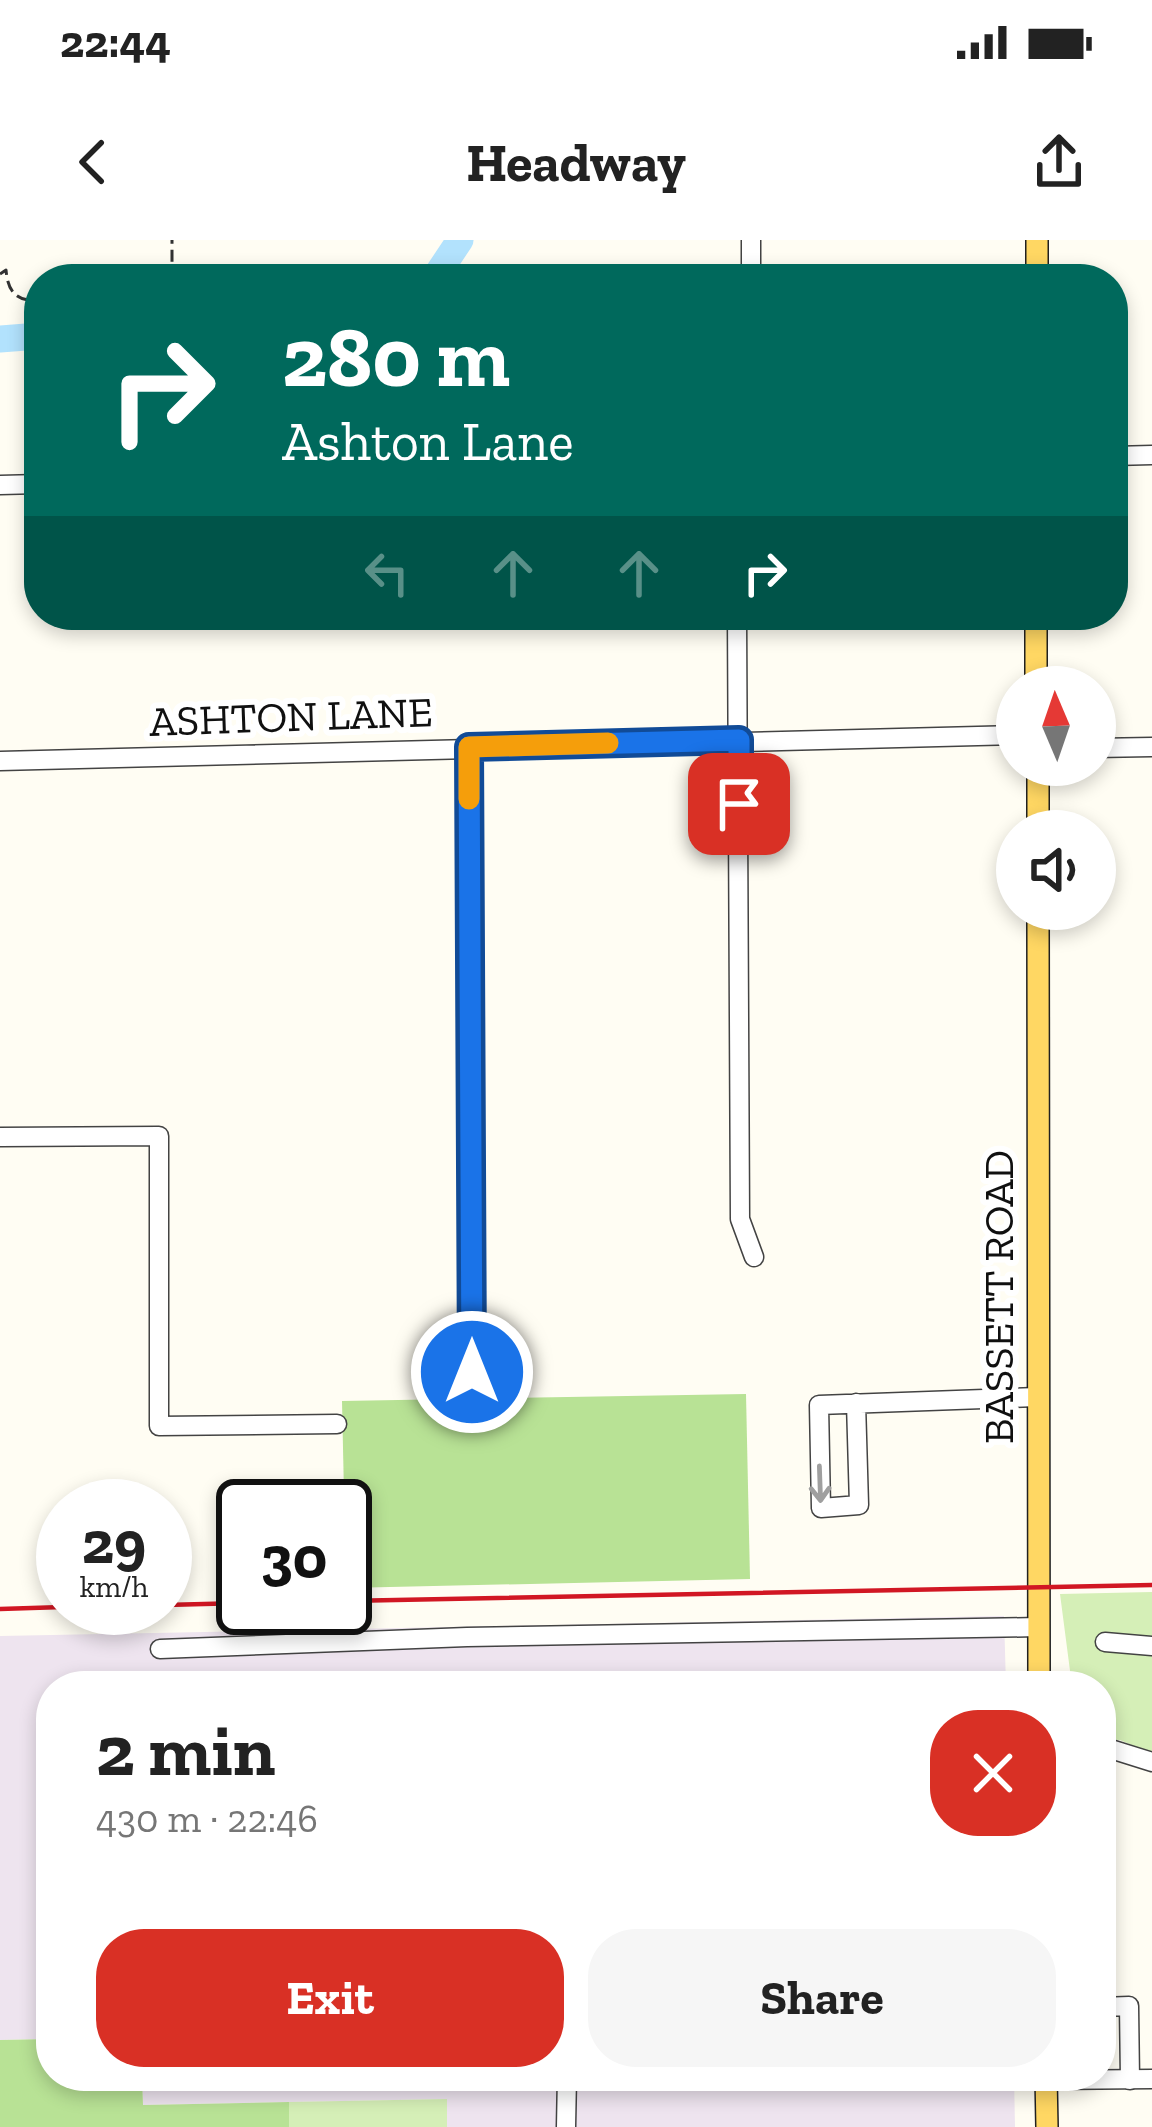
<!DOCTYPE html>
<html lang="en">
<head>
<meta charset="utf-8">
<style>
  body { margin:0; font-family:"Zilla Slab",serif; background:#f6f6f6; color:#222; height:100vh; display:flex; flex-direction:column; font-size:45px; white-space:nowrap }
  * { box-sizing:border-box; margin:0 }
  p { font-size:39px; color:#767676 }
  .icon { flex:none; width:66px; height:66px; fill:none; stroke:currentColor; stroke-width:2; stroke-linecap:round; stroke-linejoin:round }
  .map { position:relative; flex:1; overflow:hidden }
  .details { position:absolute; left:36px; top:1431px; width:1080px; height:420px; display:flex; flex-direction:column; background:#fff; border-radius:48px; box-shadow:0 6px 18px #0003 }
  .details>* { flex:none }
  .top-card { position:absolute; left:24px; top:24px; width:1104px; height:366px; border-radius:48px; box-shadow:0 6px 18px #0003; background:#00695c; color:#fff; overflow:hidden }
  .needle { width:78px; rotate:358deg }
  .buttons { position:absolute; left:996px; top:426px; display:grid; gap:24px }
  .buttons a { display:grid; place-items:center; width:120px; height:120px; border-radius:50%; background:#fff; box-shadow:0 6px 18px #0003; font-size:60px }
  .speed { position:absolute; left:36px; top:1239px; display:flex; gap:24px; font-size:60px; font-weight:700; text-align:center }
  .speed>* { display:grid; place-content:center; width:156px; height:156px; border-radius:50%; background:#fff; box-shadow:0 6px 18px #0003; line-height:1 }
  .speed small { font-size:30px; font-weight:400 }
  .speed .limit { border:6px solid #111; border-radius:18px; background:#fff; color:#111 }
  .pin { position:absolute; display:grid; place-items:center; width:102px; height:102px; color:#fff; margin:-51px; border-radius:24px; box-shadow:0 6px 18px #0006 }
  .me { position:absolute; width:132px; margin:-66px; rotate:0deg; stroke-linejoin:round; filter:drop-shadow(0 0 9px #0008) }
  .turn { display:flex; align-items:center; gap:42px; height:252px; padding:0 60px; font-size:54px }
  .turn .icon { width:156px; height:156px; stroke-width:2.5 }
  .turn b { display:block; font-size:84px; line-height:102px }
  .lanes { display:flex; align-items:center; height:114px; padding:0 60px; background:#0003; justify-content:center; gap:60px; direction:ltr }
  .lanes .off { opacity:.35 }
  .round { display:grid; place-items:center; flex:none; width:126px; height:126px; border-radius:48px; background:#f6f6f6 }
  .overview { display:flex; align-items:center; justify-content:space-between; height:204px; padding:0 60px }
  h1 { font-size:72px; font-weight:800; line-height:90px }
  .primary-button { display:flex; gap:24px; margin-top:auto; padding:24px 60px }
  .primary-button a { flex:1; height:138px; border-radius:48px; background:#d93025; color:#fff; font-size:48px; font-weight:800; line-height:138px; text-align:center }
  .primary-button a+a { background:#f6f6f6; color:#222 }
  .status { display:flex; justify-content:space-between; align-items:center; height:84px; padding:0 60px; background:#fff; direction:ltr }
  .status svg { height:33px; fill:currentColor }
  header { display:flex; justify-content:space-between; align-items:center; height:156px; padding:0 60px; background:#fff; font-size:54px; font-weight:800 }
  .map>svg:first-child { display:block }
</style>
</head>
<body>
<div class="status"><b>22:44</b><svg viewBox="0 0 49 12"><path d="M0 12V9h3v3zM5 12V6h3v6zM10 12V3h3v9zM15 12V0h3v12zM26 1h20v11H26zM47 4h2v5h-2z"/></svg></div>
<header><svg class="icon" aria-label="back" viewBox="0 0 24 24"><path d="M15 5l-7 7 7 7"/></svg>Headway<svg class="icon" aria-label="share" viewBox="0 0 24 24"><path d="M12 15V3M7 8l5-5 5 5M5 13v7h14v-7"/></svg></header>
<div class="map">
<svg width="1152" height="1887" viewBox="0 0 1152 1887">
  <rect width="100%" height="100%" fill="#fffdf3"/>
  <g fill="#eee4ef">
    <path d="M1004,1376L1006,1446H51V1799L0,1800V1396Z"/>
    <path d="M142,1836H1014L1015,1887H447L446,1859L143,1865Z"/>
  </g>
  <g fill="#d5efb7">
    <path d="M1152,1352V1514L1120,1500L1101,1499V1446H1072L1060,1354Z"/>
    <path d="M447,1859V1887H289V1862Z"/>
  </g>
  <g fill="#b8e295">
    <path d="M746,1154L750,1339L346,1348L342,1161Z"/>
    <path d="M51,1799V1836H142L143,1865L289,1862V1887H0V1800Z"/>
  </g>
  <g fill="none" stroke-linecap="round" stroke-linejoin="round">
    <g stroke="#b2e2fd" stroke-width="27">
      <path d="M434,39L460,0"/>
      <path d="M0,99L39,96"/>
    </g>
    <g stroke="#434343" stroke-width="21">
      <g id="minor">
        <path d="M751,39V0"/>
        <path d="M1113,216L1152,215"/>
        <path d="M0,245L39,244"/>
        <path d="M737,375L740,979L754,1017"/>
        <path d="M469,507L472,1133"/>
        <path d="M1095,508L1152,507"/>
        <path d="M0,521L1017,495"/>
        <path d="M0,897L159,896V1186L337,1184"/>
        <path d="M856,1163L859,1265L821,1268L819,1165L1037,1157"/>
        <path d="M1105,1402L1152,1406"/>
        <path d="M160,1409L467,1397L1038,1387"/>
        <path d="M1101,1506L1152,1522"/>
        <path d="M1101,1767L1129,1766L1130,1840"/>
        <path d="M1046,1840L1152,1839"/>
        <path d="M566,1887L567,1836"/>
      </g>
    </g>
    <g stroke="#212121" stroke-width="24">
      <g id="major">
        <path d="M1037,0V39"/>
        <path d="M1036,447V375"/>
        <path d="M1038,591V525"/>
        <path d="M1038,669L1039,1446"/>
        <path d="M1046,1836L1047,1887"/>
      </g>
    </g>
    <g stroke="#323232" stroke-width="3" stroke-dasharray="12 6" stroke-linecap="butt">
      <path d="M0,34L6,30C8,52 16,61 39,61"/>
      <path d="M168,39L172,28V0"/>
    </g>
    <use href="#minor" stroke="#fff" stroke-width="18"/>
    <use href="#major" stroke="#ffd763" stroke-width="21"/>
    <g stroke="#d11723" stroke-width="4.5">
      <path d="M345,1361L1152,1345"/>
      <path d="M165,1365L243,1363"/>
      <path d="M0,1369L63,1367"/>
    </g>
  </g>
  <defs><path id="oneway-shaft" d="M-6 0H5M1.5-3L5.5 0L1.5 3" fill="none" stroke-width="1.6" stroke-linecap="round" stroke-linejoin="round" transform="scale(3)"/></defs>
  <use stroke="#9f9f9f" href="#oneway-shaft" transform="translate(820 1244) rotate(88)"/>
  <g fill="none" stroke-linecap="round" stroke-linejoin="round">
    <g stroke="#114b97" stroke-width="30">
      <path id="route" d="M472,1132L469,507L739,500V564"/>
    </g>
    <use href="#route" stroke="#1a73e8" stroke-width="21"/>
    <path stroke="#f59e0b" stroke-width="21" d="M469,559V507L608,503"/>
  </g>
  <g text-anchor="middle" stroke-width="12" stroke-linejoin="round" paint-order="stroke">
    <g font-size="42" fill="#101010" stroke="#fff">
      <text transform="translate(291 476) rotate(-2)" y="15">ASHTON LANE</text>
      <text transform="translate(998 1057) rotate(-90)" y="15">BASSETT ROAD</text>
    </g>
  </g>
</svg>
<div class="buttons">
<a><svg class="needle" viewBox="-14 -14 28 28"><path d="M0-13l5 13h-10z" fill="#e53935"/><path d="M0 13l5-13h-10z" fill="#767676"/></svg></a>
<a><svg class="icon" aria-label="sound" viewBox="0 0 24 24"><path d="M4 9h4l5-4v14l-5-4H4zM17 9q2 3 0 6"/></svg></a>
</div>
<div class="speed"><div>29<small>km/h</small></div><div class="limit">30</div></div>
<div class="pin" style="left:739px;top:564px;background:#d93025"><svg class="icon" aria-label="arrive" viewBox="0 0 24 24"><path d="M6 21V4h12l-3 4 3 4H6"/></svg></div>
<svg class="me" style="left:472px;top:1132px" viewBox="-20 -20 40 40"><circle r="17" fill="#1a73e8" stroke="#fff" stroke-width="3"/><path d="M0-11L8 9 0 5-8 9z" fill="#fff"/></svg>
<div class="top-card">
<div class="turn"><svg class="icon" aria-label="right" viewBox="0 0 24 24"><path d="M7 20v-9h11M14 6l5 5-5 5"/></svg><div><b>280 m</b>Ashton Lane</div></div>
<div class="lanes"><svg class="icon off" aria-label="left" viewBox="0 0 24 24"><path d="M17 20v-9H6M10 6l-5 5 5 5"/></svg><svg class="icon off" aria-label="ahead" viewBox="0 0 24 24"><path d="M12 20V5M6 11l6-6 6 6"/></svg><svg class="icon off" aria-label="ahead" viewBox="0 0 24 24"><path d="M12 20V5M6 11l6-6 6 6"/></svg><svg class="icon" aria-label="right" viewBox="0 0 24 24"><path d="M7 20v-9h11M14 6l5 5-5 5"/></svg></div>
</div>
<section class="details">
<div class="overview"><div><h1>2 min</h1><p>430 m · 22:46</p></div><a class="round" style="background:#d93025;color:#fff"><svg class="icon" aria-label="close" viewBox="0 0 24 24"><path d="M6 6l12 12M18 6L6 18"/></svg></a></div>
<div class="primary-button"><a>Exit</a><a>Share</a></div>
</section>
</div>
</body>
</html>
